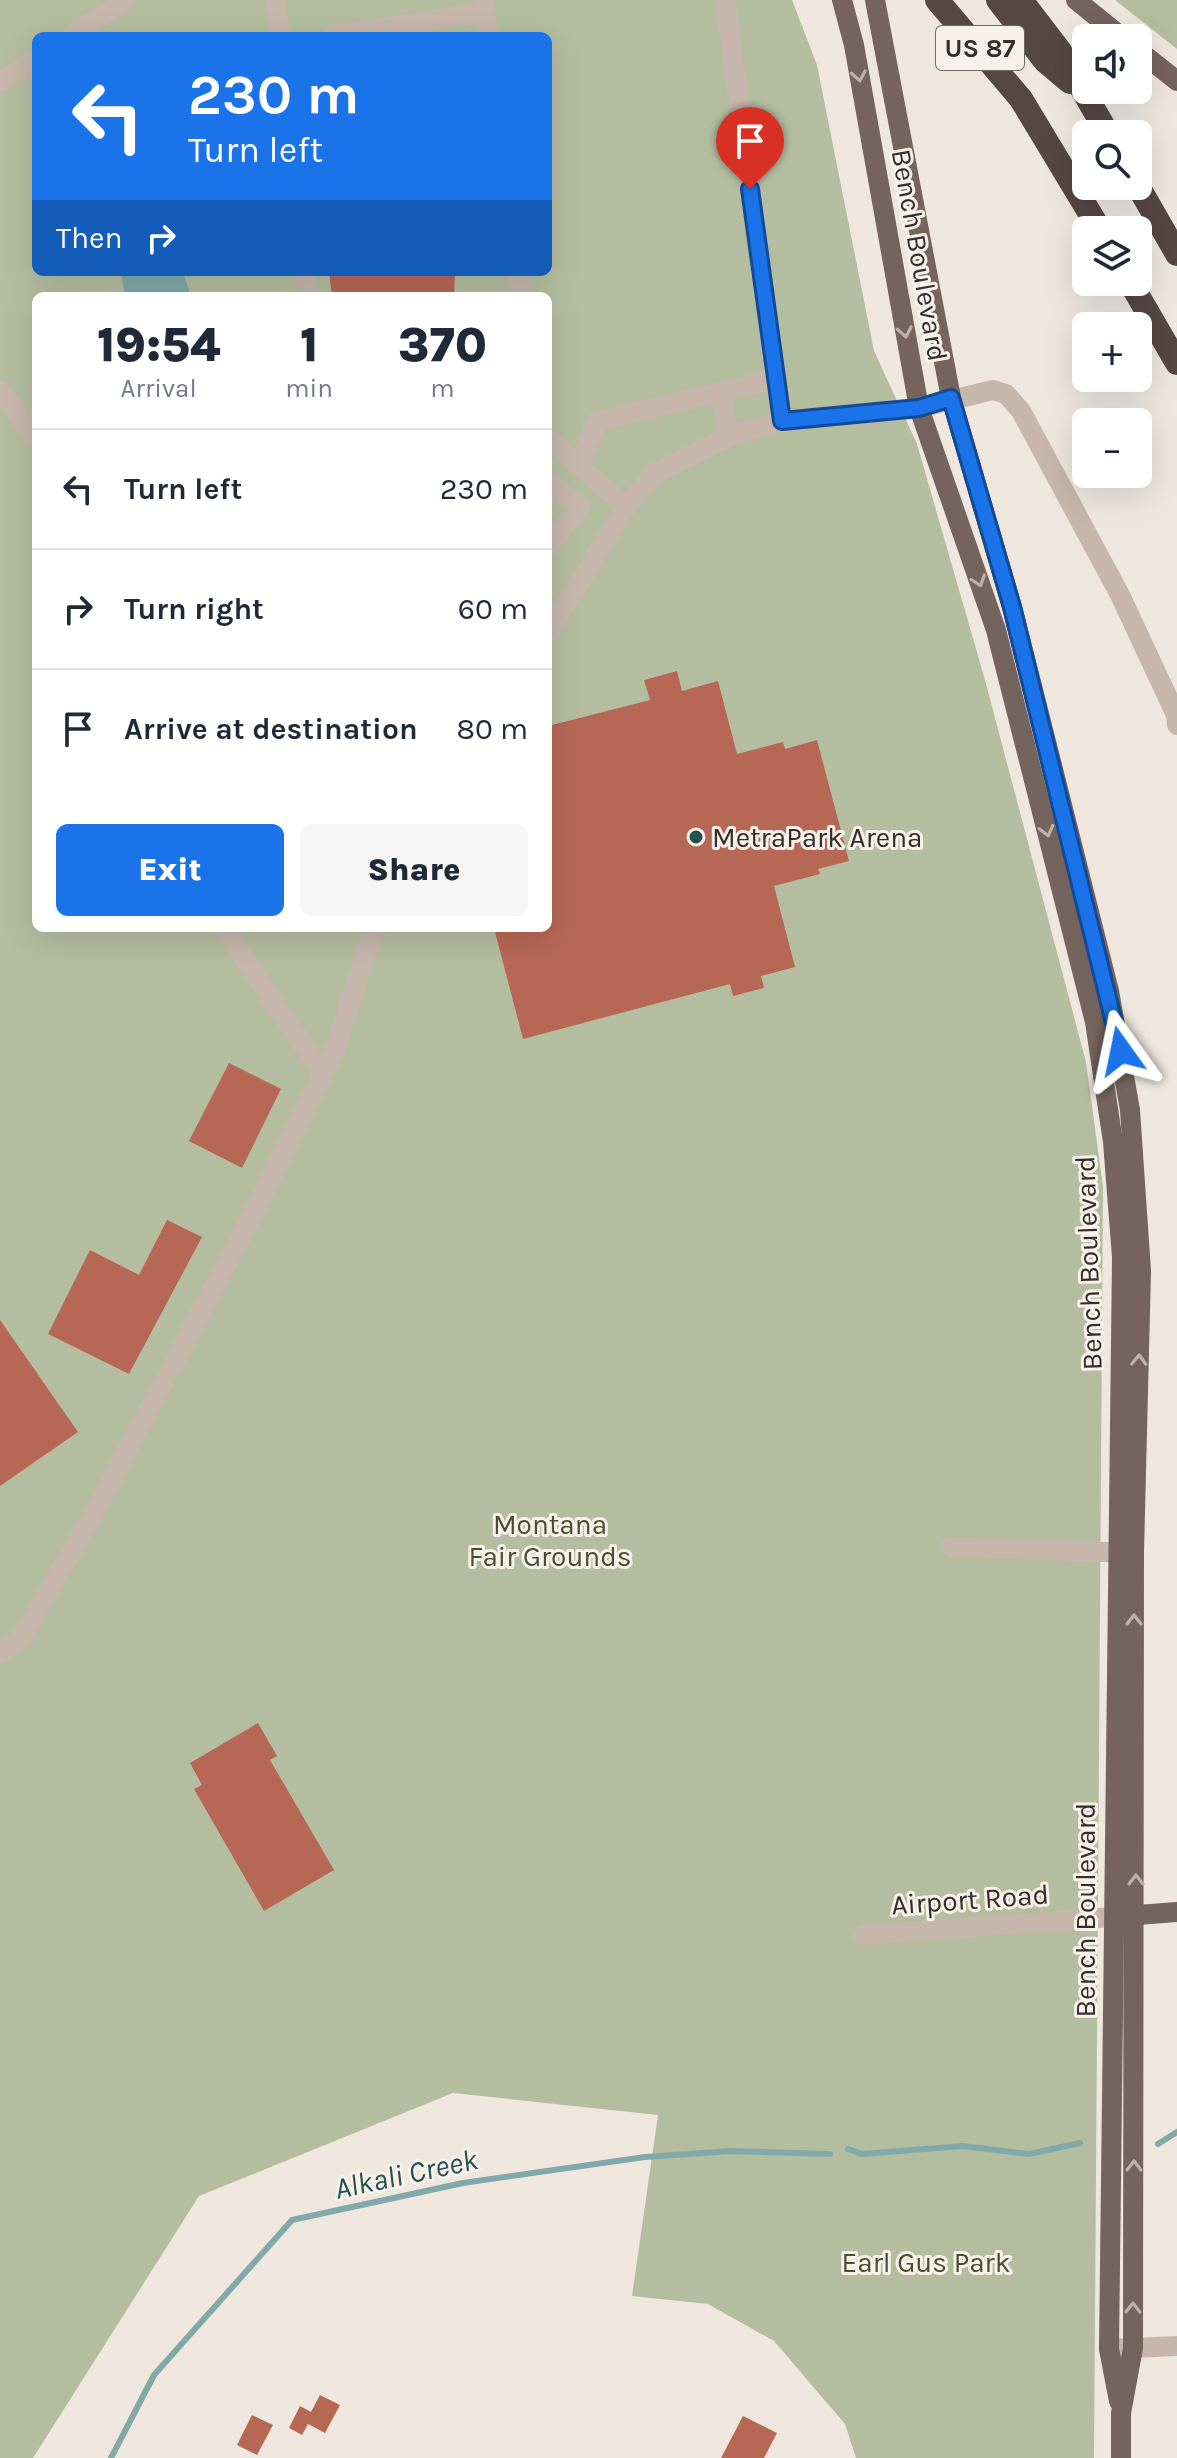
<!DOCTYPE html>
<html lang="en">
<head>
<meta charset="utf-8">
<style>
  body { margin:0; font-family:Karla,sans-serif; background:#f6f6f7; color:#1f2937; height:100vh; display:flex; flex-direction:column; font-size:30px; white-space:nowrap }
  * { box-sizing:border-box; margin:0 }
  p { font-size:26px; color:#747a83 }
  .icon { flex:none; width:44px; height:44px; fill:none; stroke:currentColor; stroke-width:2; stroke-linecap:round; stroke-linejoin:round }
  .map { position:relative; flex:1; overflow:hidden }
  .drawer { position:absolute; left:32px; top:292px; width:520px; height:640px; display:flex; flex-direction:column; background:#fff; border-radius:12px; box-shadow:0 8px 32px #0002 }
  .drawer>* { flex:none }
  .guide { position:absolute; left:32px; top:32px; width:520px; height:244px; border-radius:12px; box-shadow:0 8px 32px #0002; background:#1a73e8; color:#fff; overflow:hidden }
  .controls { position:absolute; left:1072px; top:24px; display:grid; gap:16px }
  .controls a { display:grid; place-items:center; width:80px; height:80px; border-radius:12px; background:#fff; box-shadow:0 8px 32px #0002; font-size:40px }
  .pin { position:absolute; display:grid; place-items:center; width:68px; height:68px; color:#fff; margin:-82px -34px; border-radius:50% 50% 50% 0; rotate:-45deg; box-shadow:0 0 8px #0007 }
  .pin .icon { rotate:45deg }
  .me { position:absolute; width:88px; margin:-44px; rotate:348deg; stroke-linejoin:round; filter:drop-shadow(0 0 6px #0008) }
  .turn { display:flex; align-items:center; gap:28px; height:168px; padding:0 24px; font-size:36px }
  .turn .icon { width:104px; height:104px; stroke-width:2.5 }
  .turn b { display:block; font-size:56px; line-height:68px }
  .then { display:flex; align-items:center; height:76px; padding:0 24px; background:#0003; gap:16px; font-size:30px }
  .eta { display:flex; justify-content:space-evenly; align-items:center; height:136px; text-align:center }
  .eta b { font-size:48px; font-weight:800; line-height:56px }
  .primary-button { display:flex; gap:16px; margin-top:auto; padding:16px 24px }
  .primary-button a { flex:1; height:92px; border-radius:12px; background:#1a73e8; color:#fff; font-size:32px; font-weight:800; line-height:92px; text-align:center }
  .primary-button a+a { background:#f6f6f7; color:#1f2937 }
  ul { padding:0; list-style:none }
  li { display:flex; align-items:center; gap:24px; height:120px; padding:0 24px; border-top:2px solid #e0e1e3 }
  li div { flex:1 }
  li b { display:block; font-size:30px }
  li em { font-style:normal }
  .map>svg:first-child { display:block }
</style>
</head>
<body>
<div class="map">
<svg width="1177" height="2458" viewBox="0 0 1177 2458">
  <rect width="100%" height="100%" fill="#efe7de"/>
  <g fill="#b5bda0" fill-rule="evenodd">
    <path d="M0,0H792L817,65L874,351L917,444L985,680L1086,1062L1103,1187L1094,2458H856L845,2424L774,2341L708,2304L632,2296L658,2115L453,2093L199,2196L33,2458H0ZM36,36H548V272H36ZM36,296H548V928H36Z"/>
    <path d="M1115,0H1177V49Z"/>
  </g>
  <path fill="#81a9a9" d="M121,272H183L191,296H125Z"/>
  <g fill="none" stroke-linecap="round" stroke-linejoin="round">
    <g stroke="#81a9a9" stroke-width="6">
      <path d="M1158,2144L1177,2132"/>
      <path d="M848,2149L862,2154L963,2146L1029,2154L1080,2143"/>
      <path d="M111,2458L154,2375L292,2220L463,2183L645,2157L732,2151L830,2154"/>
    </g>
  </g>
  <g fill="#b76855">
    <path d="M329,272H455L454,296H332Z"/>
    <path d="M677,671L682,691L718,681L737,754L783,742L785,749L817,740L849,861L818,869L820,874L774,886L795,967L761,976L764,988L733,996L730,984L523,1039L494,928H548V726L650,700L644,680Z"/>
    <path d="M229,1063L281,1089L242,1168L189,1141Z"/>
    <path d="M167,1220L202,1237L129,1374L48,1334L90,1250L139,1275Z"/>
    <path d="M0,1320L78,1432L0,1486Z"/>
    <path d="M258,1723L277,1756L270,1760L334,1870L264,1911L194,1789L202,1785L190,1763Z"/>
    <path d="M320,2395L340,2405L325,2433L308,2424L302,2435L289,2428L300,2406L311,2412Z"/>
    <path d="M252,2415L273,2425L257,2455L237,2445Z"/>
    <path d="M743,2416L777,2433L764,2458H721Z"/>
  </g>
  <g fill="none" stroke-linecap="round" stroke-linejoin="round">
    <g stroke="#c6b6ac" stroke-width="20">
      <path d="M275,0L280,36"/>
      <path d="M483,0L488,36"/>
      <path d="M725,0L782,421"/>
      <path d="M71,36L126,0"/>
      <path d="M331,36L485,12"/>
      <path d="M0,82L36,58"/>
      <path d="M305,272L308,296"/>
      <path d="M518,272L522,296"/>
      <path d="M0,390L36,440"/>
      <path d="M720,392L729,436"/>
      <path d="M548,438L626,507"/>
      <path d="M578,466L598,421L776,379"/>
      <path d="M548,482L580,507L548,547"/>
      <path d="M548,633L626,507L655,473L729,436L782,421L919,408L993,390L1006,394L1021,411L1120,595L1176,715L1177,725"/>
      <path d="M224,928L323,1074"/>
      <path d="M951,1547L1134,1553"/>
      <path d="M0,1653L21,1638L94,1513L264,1193L335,1049L374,928"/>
      <path d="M863,1935L1113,1917"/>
      <path d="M1109,2349L1177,2346"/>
    </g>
    <g stroke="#75645d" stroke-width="20">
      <path d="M842,0L854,45L919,408L996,630L1095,1022L1113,1142L1122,1257L1109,2349L1119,2401"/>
      <path d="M875,0L951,398L1012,607L1109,991L1130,1110L1141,1271L1134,1553L1133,2348L1121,2413V2458"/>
      <path d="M1076,0L1123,38"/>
      <path d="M1138,50L1177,81"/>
      <path d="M1125,1916L1177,1912"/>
    </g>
    <g stroke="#554742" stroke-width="24">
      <path d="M937,0L1021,99L1100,230"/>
      <path d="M998,0L1045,61L1070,82"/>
      <path d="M1021,0L1060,51L1108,134"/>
      <path d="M1138,186L1177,254"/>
      <path d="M1130,282L1177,363"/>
    </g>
  </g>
  <defs><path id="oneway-chevron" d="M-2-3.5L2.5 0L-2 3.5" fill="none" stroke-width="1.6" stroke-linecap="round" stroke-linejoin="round" transform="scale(2)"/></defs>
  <g stroke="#bdb2ab">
    <use href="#oneway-chevron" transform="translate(859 76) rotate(80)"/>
    <use href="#oneway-chevron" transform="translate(905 332) rotate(80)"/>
    <use href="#oneway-chevron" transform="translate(979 581) rotate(71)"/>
    <use href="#oneway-chevron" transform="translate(1047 831) rotate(76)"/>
    <use href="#oneway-chevron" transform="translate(1139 1360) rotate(-88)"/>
    <use href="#oneway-chevron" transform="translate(1134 1620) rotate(-90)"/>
    <use href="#oneway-chevron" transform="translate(1136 1880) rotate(-90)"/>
    <use href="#oneway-chevron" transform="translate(1134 2166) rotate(-90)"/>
    <use href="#oneway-chevron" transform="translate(1133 2308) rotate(-89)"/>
  </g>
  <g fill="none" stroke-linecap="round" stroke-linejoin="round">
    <g stroke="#114b97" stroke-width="20">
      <path id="route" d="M750,189L782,421L919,408L951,398L1012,607L1121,1051"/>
    </g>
    <use href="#route" stroke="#1a73e8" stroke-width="14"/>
  </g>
  <circle fill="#245152" stroke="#f8f1ea" stroke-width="3" cx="696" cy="837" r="8"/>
  <g text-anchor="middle" stroke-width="6" stroke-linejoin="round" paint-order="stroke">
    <rect fill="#f8f1ea" stroke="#706864" stroke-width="2" x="936" y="26" width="88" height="44" rx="6"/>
    <g font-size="26" font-weight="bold" fill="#352d2a">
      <text x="980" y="57">US 87</text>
    </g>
    <g font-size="28" fill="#352d2a" stroke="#f8f1ea">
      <text transform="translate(920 255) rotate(80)" y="10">Bench Boulevard</text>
      <text transform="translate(1088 1263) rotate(-92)" y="10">Bench Boulevard</text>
      <text transform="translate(970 1899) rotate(-4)" y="10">Airport Road</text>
      <text transform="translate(1085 1910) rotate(-90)" y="10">Bench Boulevard</text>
    </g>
    <g font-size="28" fill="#352d2a" stroke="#f8f1ea" text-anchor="start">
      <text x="712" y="847">MetraPark Arena</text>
    </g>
    <g font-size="28" fill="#465031" stroke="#f8f1ea">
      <text x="550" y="1534">Montana<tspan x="550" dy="32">Fair Grounds</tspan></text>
      <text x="926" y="2272">Earl Gus Park</text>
    </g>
    <g font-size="30" font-style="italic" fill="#245152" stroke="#f8f1ea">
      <text transform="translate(406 2174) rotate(-12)" y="10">Alkali Creek</text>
    </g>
  </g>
</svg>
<div class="controls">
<a><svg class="icon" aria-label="sound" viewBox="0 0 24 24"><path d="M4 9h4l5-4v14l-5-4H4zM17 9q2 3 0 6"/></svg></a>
<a><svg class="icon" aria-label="search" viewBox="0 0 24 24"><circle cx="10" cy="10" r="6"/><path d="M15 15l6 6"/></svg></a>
<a><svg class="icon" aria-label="layers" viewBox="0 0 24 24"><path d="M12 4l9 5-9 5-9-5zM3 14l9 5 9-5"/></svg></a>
<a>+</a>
<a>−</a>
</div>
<div class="pin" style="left:750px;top:189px;background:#d93025"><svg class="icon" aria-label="arrive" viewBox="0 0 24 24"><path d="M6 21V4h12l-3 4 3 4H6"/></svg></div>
<svg class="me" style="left:1121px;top:1051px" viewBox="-20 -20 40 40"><path d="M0-17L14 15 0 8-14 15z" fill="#1a73e8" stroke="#fff" stroke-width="4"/></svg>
<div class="guide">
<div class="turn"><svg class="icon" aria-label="left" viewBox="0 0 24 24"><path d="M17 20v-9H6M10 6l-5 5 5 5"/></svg><div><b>230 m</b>Turn left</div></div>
<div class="then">Then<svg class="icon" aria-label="right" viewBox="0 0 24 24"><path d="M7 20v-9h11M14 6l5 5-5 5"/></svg></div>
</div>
<section class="drawer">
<div class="eta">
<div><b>19:54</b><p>Arrival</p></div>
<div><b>1</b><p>min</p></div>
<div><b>370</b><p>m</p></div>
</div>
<ul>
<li><svg class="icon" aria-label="left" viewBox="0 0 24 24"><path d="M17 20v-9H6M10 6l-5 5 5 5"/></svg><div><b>Turn left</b></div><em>230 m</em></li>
<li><svg class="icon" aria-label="right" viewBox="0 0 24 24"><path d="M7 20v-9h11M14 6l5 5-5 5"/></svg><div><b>Turn right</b></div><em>60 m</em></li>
<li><svg class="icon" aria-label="arrive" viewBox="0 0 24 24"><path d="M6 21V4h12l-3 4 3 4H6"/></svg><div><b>Arrive at destination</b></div><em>80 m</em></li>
</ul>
<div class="primary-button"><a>Exit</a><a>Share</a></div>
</section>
</div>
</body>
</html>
